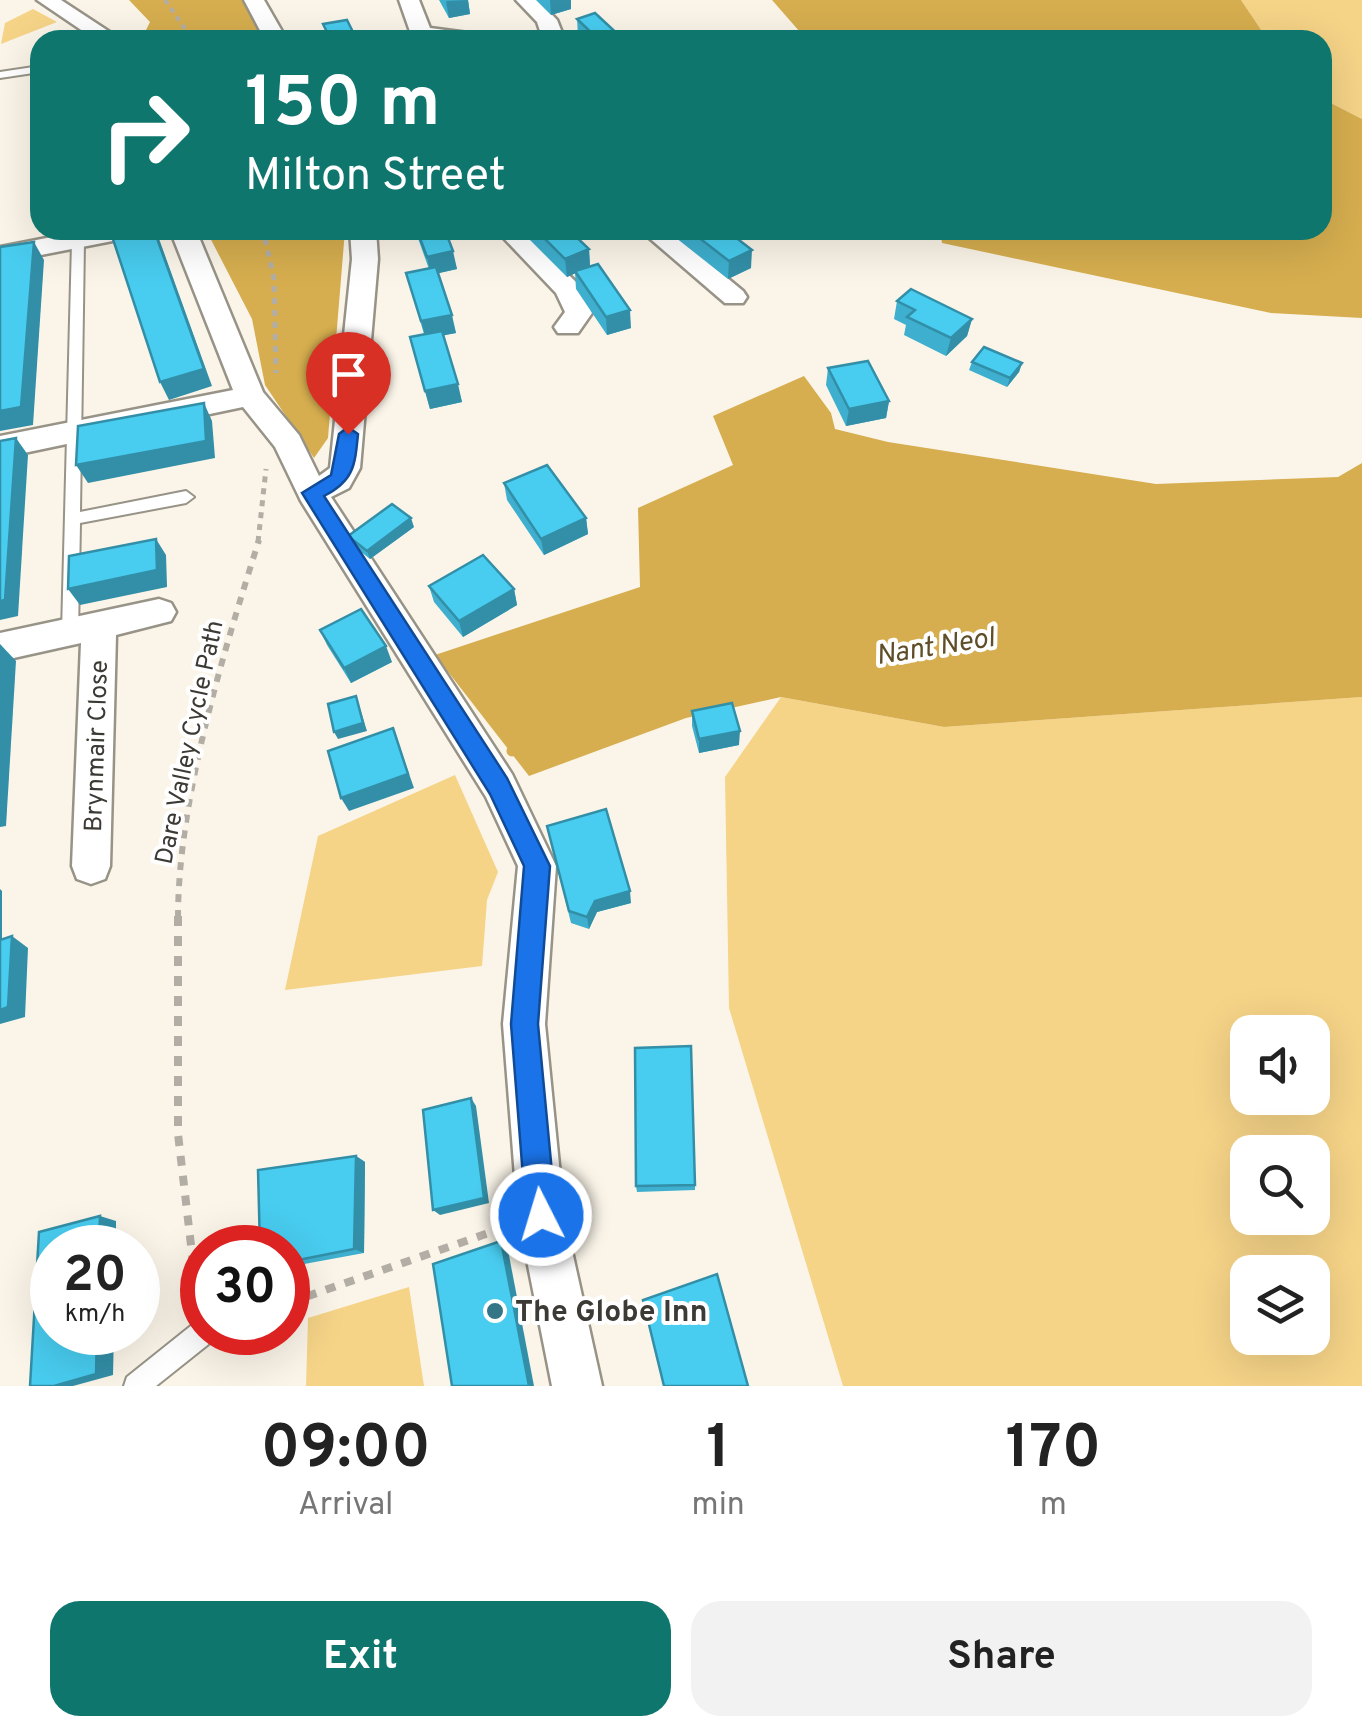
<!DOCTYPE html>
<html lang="en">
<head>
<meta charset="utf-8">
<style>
  body { margin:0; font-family:Overpass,sans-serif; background:#f2f2f2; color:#222; height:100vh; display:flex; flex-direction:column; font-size:38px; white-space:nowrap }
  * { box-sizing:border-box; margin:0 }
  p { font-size:32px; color:#767676 }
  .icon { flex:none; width:55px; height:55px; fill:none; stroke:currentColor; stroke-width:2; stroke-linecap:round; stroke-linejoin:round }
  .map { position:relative; height:1386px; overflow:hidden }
  .sheet { display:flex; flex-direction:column; background:#fff; flex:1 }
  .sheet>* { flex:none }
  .guide { position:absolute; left:30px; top:30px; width:1302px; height:210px; border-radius:30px; box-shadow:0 10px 40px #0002; background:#0f766e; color:#fff; overflow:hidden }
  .tools { position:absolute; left:1230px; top:1015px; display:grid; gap:20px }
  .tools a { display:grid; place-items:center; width:100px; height:100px; border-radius:20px; background:#fff; box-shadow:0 10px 40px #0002; font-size:50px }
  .speed { position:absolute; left:30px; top:1225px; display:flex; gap:20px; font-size:50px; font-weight:700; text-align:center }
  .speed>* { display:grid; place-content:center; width:130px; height:130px; border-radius:50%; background:#fff; box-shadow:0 10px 40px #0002; line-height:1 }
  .speed small { font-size:25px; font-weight:400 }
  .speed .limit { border:15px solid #d22; background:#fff; color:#111 }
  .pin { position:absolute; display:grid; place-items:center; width:85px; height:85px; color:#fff; margin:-102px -42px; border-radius:50% 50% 50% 0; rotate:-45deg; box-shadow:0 0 10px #0007 }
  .pin .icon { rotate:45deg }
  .me { position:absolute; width:110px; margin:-55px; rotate:355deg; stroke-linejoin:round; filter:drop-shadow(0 0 8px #0008) }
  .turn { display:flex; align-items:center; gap:35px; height:210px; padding:0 50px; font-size:45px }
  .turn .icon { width:130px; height:130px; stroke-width:2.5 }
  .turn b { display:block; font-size:70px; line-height:85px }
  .eta { display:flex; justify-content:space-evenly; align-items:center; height:170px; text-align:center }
  .eta b { font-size:60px; font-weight:700; line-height:70px }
  .action { display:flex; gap:20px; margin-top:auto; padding:20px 50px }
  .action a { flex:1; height:115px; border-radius:30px; background:#0f766e; color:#fff; font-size:40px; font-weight:700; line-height:115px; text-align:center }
  .action a+a { background:#f2f2f2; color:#222 }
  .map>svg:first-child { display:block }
</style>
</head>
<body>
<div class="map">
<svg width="1362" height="1386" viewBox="0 0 1362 1386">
  <rect width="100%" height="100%" fill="#fbf5e9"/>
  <g fill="#f5d387" fill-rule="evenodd">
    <path d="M1241,0H1362V119L1323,99L1322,40H1268Z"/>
    <path d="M33,9L57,22L1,44L5,23Z"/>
    <path d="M781,697L944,727L1362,697V1386H843L729,1008L725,777ZM1248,1032H1312V1098H1248ZM1248,1152H1312V1218H1248ZM1248,1272H1312V1338H1248Z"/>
    <path d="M455,775L498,872L487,900L482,966L285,990L318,836Z"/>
    <path d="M409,1287L424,1386H306L308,1318Z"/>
  </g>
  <g fill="#d6ae4f">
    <path d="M129,0H242L269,40H141L150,22Z"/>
    <path d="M772,0H1241L1268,40H807Z"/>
    <path d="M1323,99L1362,119V318L1271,313L942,243L940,230H1322Z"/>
    <path d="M206,230H345L328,438L314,458L265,385L252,319Z"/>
    <path d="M804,376L831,413L835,429L888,442L1156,484L1338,477L1362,463V697L944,727L781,697L686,718L529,776L435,655L640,587L638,508L733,465L713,416Z"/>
  </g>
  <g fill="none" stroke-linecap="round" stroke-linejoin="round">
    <path stroke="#d6ae4f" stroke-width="11" d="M512,751L576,723L697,685L875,681L992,666L1112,617L1155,633L1241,613L1340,629L1362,625"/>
    <g stroke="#989387" stroke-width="4">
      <g id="lane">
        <path d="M40,66V72L0,78V72Z"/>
        <path d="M78,238L84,242L80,512L186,491L194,497L186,503L80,523L78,632L76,637H64L62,632L72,242Z"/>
        <path d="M201,1322L202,1332H213L210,1343L156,1386H124L127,1377L192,1325Z"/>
      </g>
    </g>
    <g stroke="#989387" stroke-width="5">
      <g id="street">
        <path d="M37,0H61L122,40H96Z"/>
        <path d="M244,0H264L287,40H265Z"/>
        <path d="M399,0H419L430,28L476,34L487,40H413Z"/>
        <path d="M516,0H538L557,20L565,40H543L537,22Z"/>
        <path d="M88,230H141L128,238L0,263V247Z"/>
        <path d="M170,230H196L263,392L299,435L319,476L330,468L352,259L350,230H376L378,259L360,468L349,488L331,497L512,774L556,866L545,1024L564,1215L602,1386H552L518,1215L503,1024L518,866L486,797L301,501L275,447L243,407L0,458V436L233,390Z"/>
        <path d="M496,230H523L577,283L592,313L578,333H558L554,327L565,312L556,293Z"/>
        <path d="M640,230H669L743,291L747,297L743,303H725Z"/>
        <path d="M159,599L171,603L176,612L171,621L116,635L110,866L105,879L91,884L77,879L72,866L81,643L0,661V633Z"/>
      </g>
    </g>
    <g stroke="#b3aea5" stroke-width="4" stroke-dasharray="5 5" stroke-linecap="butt">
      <path d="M165,0L193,40"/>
      <path d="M263,230L266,242"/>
    </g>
    <g stroke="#b3aea5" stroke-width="5" stroke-dasharray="6 6" stroke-linecap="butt">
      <path d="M265,239L274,279L276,373"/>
      <path d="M258,542L266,469"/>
    </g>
    <path stroke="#b3aea5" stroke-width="6" stroke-dasharray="8 8" stroke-linecap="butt" d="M178,918C178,799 223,654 259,540"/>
    <g stroke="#b3aea5" stroke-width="8" stroke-dasharray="10 10" stroke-linecap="butt">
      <path d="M178,916V1134L198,1305"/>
      <path d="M288,1303L503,1228"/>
    </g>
    <use href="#lane" fill="#fff" fill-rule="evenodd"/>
    <use href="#street" fill="#fff" fill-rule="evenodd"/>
  </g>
  <g fill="#3eafce">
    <path d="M439,0H468L470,14L449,18Z"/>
    <path d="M536,0H571V9L551,15Z"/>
    <path d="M577,19L624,40H582L578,36Z"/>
    <path d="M415,230H445L457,269L438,273L456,333L443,335L462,402L430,409L410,337L424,334L406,273L429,269Z"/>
    <path d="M520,230H569L589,249L590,266L631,328L607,335L576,289L575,273L567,277Z"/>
    <path d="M666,230H726L751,268L728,279Z"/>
    <path d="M897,301L972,319L967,336L946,356L904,335L906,325L894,319Z"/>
    <path d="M972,362L1022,363L1019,372L1007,387L969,370Z"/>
    <path d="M828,368L889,401L886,418L846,426L826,385Z"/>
    <path d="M504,483L586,518L588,534L544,555L507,500Z"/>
    <path d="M414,527L370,559L351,544L348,536Z"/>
    <path d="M429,586L514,589L517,605L463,637L434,602Z"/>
    <path d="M320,630L392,662L351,683L327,645Z"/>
    <path d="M692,711L739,745L699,753L692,726Z"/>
    <path d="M547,826L631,903L597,912L589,929L571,923Z"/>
    <path d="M356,1156L365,1162L364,1253L288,1267V1248Z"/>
    <path d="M695,1185V1190L637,1192L636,1186Z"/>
  </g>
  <g fill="#328fa7">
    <path d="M468,0L470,14L449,18L446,1Z"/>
    <path d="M550,0H571V9L551,15Z"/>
    <path d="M154,230L158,236L212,386L169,400L160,382Z"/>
    <path d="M34,242L44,260L33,425L0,431V411Z"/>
    <path d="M589,249L590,267L567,277L565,259Z"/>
    <path d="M752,250L751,268L728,279L729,261Z"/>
    <path d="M453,251L457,269L431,275L427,257Z"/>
    <path d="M630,310L631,328L607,335L606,317Z"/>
    <path d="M452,315L456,333L426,339L421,321Z"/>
    <path d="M972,319L967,336L946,356L951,338Z"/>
    <path d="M1022,363L1019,372L1007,387L1010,378Z"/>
    <path d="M458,384L462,402L430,409L425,391Z"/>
    <path d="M889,401L886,418L846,426L849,409Z"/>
    <path d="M204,403L212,421L215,458L88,483L76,465Z"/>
    <path d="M16,438L28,455L18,616L0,620V601Z"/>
    <path d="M411,518L414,527L370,559L367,551Z"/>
    <path d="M586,518L588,534L544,555L541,539Z"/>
    <path d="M156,539L166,555L167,587L80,605L68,589Z"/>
    <path d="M514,589L517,605L463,637L459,621Z"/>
    <path d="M0,644L16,661L6,826L0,827Z"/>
    <path d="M386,646L392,662L351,683L344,668Z"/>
    <path d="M356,696L367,731L338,739L334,732Z"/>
    <path d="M393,728L414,788L349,811L341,798Z"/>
    <path d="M740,731L739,745L699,753V739Z"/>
    <path d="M0,889L2,891V954L0,953Z"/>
    <path d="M630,891L631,903L597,912L589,929L587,917L595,901Z"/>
    <path d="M12,936L28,948L25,1017L0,1024V1010Z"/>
    <path d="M471,1098L476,1106L489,1203L440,1215L433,1210Z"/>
    <path d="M356,1156L365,1162L364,1253L354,1249Z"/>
    <path d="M100,1216L116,1221V1248H99Z"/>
    <path d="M501,1241L507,1245L534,1386H529Z"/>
    <path d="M97,1332H114L113,1375L73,1386H54Z"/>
  </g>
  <g fill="#48ccef" stroke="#328fa7" stroke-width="2.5">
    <path d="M595,13L624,40H599L577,19Z"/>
    <path d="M347,20L357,40H331L323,24Z"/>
    <path d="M110,230H154L204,369L160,382Z"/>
    <path d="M417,230H445L453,251L427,257Z"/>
    <path d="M536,230H569L589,249L565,259Z"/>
    <path d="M689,230H726L752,250L729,261Z"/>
    <path d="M34,242L21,407L0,411V247Z"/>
    <path d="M598,264L630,310L606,317L575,271Z"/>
    <path d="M436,267L452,315L421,321L406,273Z"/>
    <path d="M911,289L972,319L951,338L907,317L915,310L897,301Z"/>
    <path d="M442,331L458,384L425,391L410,337Z"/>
    <path d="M984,347L1022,363L1010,378L972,362Z"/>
    <path d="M868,361L889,401L849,409L828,368Z"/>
    <path d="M204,403L206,441L76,465L78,426Z"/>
    <path d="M16,438L5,600L0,601V441Z"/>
    <path d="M547,465L586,518L541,539L504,483Z"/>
    <path d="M392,504L411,518L367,551L348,536Z"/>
    <path d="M156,539L157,570L68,589L69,556Z"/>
    <path d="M483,555L514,589L459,621L429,586Z"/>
    <path d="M361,609L386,646L344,668L320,630Z"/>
    <path d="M356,696L363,723L334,732L328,704Z"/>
    <path d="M732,703L740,731L699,739L692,711Z"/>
    <path d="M393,728L408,774L341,798L328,751Z"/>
    <path d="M606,809L630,891L595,901L587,917L569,911L547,826Z"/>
    <path d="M12,936L8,1007L0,1010V940Z"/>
    <path d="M691,1046L695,1185L636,1186L635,1048Z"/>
    <path d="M471,1098L484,1198L433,1210L423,1110Z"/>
    <path d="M356,1156L354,1249L288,1262V1248H260L258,1170Z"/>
    <path d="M100,1216L99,1248H52V1332H97L96,1374L54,1386H30L39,1232Z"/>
    <path d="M501,1241L529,1386H452L433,1264Z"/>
    <path d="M717,1274L748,1386H664L643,1300Z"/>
  </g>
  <path fill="#1a73e8" stroke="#114b97" stroke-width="2.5" d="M348,427L358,434C355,465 354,481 324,496L507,778L550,866L538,1024L556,1215L552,1225L541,1230L530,1225L526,1215L511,1024L524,866L490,794L302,493L331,475L339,434Z"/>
  <circle fill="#347587" stroke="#fff" stroke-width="4" cx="495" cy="1311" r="10"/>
  <g text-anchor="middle" stroke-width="8" stroke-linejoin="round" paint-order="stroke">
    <g font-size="25" fill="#3c3a35" stroke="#fff">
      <text transform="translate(188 742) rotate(-78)" y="9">Dare Valley Cycle Path</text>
      <text transform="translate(95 746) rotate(-88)" y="9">Brynmair Close</text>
    </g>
    <g font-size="28" font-style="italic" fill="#5f4e27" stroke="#fff">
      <text transform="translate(935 645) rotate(-9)" y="10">Nant Neol</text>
    </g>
    <g font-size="30" font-weight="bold" fill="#3c3a35" stroke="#fff" text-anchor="start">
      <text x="515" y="1321">The Globe Inn</text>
    </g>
  </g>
</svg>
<div class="tools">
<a><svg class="icon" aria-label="sound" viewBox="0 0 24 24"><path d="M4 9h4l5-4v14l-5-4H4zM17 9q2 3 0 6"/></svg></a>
<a><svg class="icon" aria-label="search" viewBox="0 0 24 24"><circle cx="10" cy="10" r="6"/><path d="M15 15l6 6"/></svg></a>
<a><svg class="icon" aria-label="layers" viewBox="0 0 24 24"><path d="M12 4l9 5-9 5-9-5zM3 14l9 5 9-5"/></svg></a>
</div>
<div class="speed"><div>20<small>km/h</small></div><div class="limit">30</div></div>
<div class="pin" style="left:348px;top:434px;background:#d93025"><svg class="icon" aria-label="arrive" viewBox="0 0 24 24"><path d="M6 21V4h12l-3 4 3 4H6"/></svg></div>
<svg class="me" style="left:541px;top:1215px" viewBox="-20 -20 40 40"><circle r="17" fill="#1a73e8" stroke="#fff" stroke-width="3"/><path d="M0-11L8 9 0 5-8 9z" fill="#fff"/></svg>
<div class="guide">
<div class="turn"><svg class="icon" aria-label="right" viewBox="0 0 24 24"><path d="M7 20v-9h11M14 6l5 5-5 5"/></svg><div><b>150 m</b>Milton Street</div></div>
</div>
</div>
<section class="sheet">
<div class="eta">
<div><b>09:00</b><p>Arrival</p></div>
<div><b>1</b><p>min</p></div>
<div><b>170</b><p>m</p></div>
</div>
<div class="action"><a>Exit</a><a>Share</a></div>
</section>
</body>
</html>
